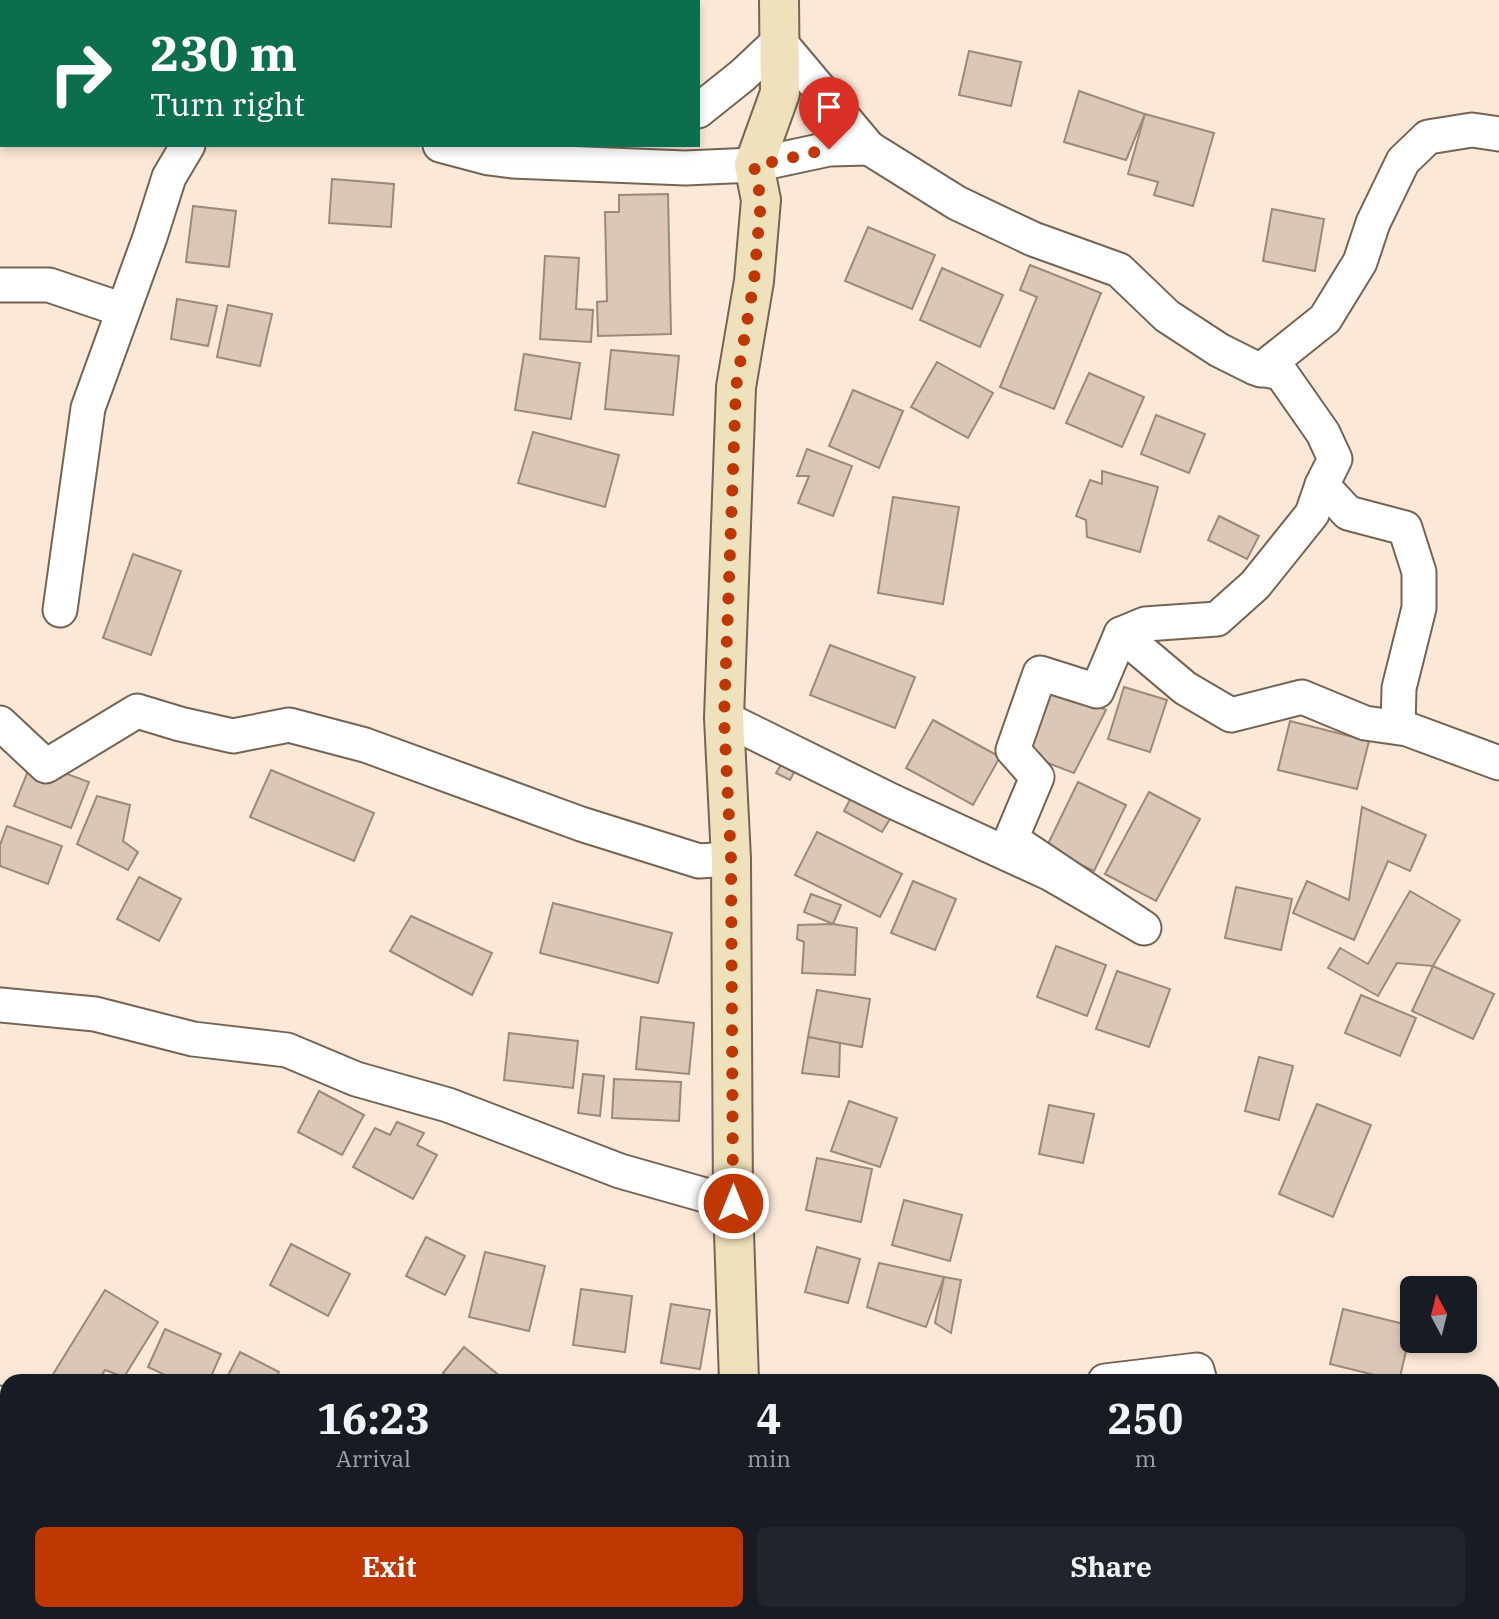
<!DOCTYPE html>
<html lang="en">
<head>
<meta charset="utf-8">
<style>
  body { margin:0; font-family:"IBM Plex Serif",serif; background:#20242c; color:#f1f3f6; height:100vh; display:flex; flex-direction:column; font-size:26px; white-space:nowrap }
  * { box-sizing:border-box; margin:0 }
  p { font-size:23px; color:#9ea1a6 }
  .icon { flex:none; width:38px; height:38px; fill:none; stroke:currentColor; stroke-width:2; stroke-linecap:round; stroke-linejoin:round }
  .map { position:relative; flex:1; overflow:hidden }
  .panel { position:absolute; left:0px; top:1374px; width:1500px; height:247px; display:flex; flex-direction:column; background:#171b24; border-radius:21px 21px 0 0; box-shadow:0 4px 10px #0003 }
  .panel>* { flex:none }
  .hud { position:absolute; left:0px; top:0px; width:700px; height:147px; box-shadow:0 4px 10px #0003; background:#0b6e4f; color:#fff; overflow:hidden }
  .needle { width:46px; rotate:353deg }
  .buttons { position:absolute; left:1400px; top:1276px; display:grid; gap:14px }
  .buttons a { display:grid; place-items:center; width:77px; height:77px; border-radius:10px; background:#171b24; box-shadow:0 4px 10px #0003; font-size:35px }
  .pin { position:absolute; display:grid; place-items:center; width:60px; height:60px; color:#fff; margin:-72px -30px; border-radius:50% 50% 50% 0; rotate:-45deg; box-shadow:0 0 7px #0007 }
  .pin .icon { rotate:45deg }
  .me { position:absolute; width:77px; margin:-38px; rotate:0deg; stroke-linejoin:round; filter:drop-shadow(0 0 5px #0008) }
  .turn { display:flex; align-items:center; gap:24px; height:147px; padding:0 35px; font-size:32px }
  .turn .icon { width:91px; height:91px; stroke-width:2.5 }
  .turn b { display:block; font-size:49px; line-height:60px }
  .eta { display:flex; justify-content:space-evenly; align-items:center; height:119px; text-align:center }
  .eta b { font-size:42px; font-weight:800; line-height:49px }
  .primary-button { display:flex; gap:14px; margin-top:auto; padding:14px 35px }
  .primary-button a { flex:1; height:80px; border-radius:10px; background:#bf3703; color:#fff; font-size:28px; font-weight:800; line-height:80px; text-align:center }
  .primary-button a+a { background:#20242c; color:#f1f3f6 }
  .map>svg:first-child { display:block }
</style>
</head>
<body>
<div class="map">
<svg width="1499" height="1619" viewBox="0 0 1499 1619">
  <rect width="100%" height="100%" fill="#fce8d7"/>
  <g fill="#dbc7b7" stroke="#9b8979" stroke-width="2">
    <path d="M130,0H175L178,2H130Z"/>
    <path d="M463,0H495V2Z"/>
    <path d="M969,51L1021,62L1011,106L959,95Z"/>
    <path d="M1079,91L1145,114L1126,160L1064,142Z"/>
    <path d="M1145,114L1214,133L1193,206L1154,195L1158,182L1128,174Z"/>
    <path d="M332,179L394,184L391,227L329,223Z"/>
    <path d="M668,194L671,334L598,336L597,302L607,301L605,212H619V195Z"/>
    <path d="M193,206L236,211L229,267L186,262Z"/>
    <path d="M1272,209L1324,219L1315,271L1263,261Z"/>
    <path d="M868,227L935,255L912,309L845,281Z"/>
    <path d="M545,256L579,258L576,309L593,310L591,342L540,339Z"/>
    <path d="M1030,265L1101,293L1054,409L1000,387L1037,297L1020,290Z"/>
    <path d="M942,268L1003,295L980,347L920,320Z"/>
    <path d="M177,299L217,306L208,346L171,339Z"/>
    <path d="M228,305L272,314L260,366L217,357Z"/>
    <path d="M611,350L679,356L673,415L605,409Z"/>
    <path d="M524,354L580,363L571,419L515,410Z"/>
    <path d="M937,362L993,393L968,438L911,407Z"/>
    <path d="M1089,373L1144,397L1122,447L1066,423Z"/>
    <path d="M853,390L903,411L879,468L829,446Z"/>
    <path d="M1156,415L1205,434L1189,473L1141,454Z"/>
    <path d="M533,432L619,455L605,507L518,483Z"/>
    <path d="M807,449L852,466L833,516L798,503L809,476H797Z"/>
    <path d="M1102,471L1158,487L1140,552L1087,537L1086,520L1076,516L1090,480L1102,484Z"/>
    <path d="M893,497L959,507L943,604L878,593Z"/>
    <path d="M1219,516L1259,536L1247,559L1208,540Z"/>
    <path d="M133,554L181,571L151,655L103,638Z"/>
    <path d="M830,645L915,677L895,728L810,695Z"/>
    <path d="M1048,683L1106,710L1074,773L1016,751Z"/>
    <path d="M1124,687L1167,700L1150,752L1108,739Z"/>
    <path d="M933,720L1000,757L973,805L906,768Z"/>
    <path d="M1290,721L1369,741L1357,789L1278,770Z"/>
    <path d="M32,761L89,782L71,828L14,806Z"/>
    <path d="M782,763L797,767L790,780L776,773Z"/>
    <path d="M271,770L374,813L354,861L250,817Z"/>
    <path d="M1078,782L1126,805L1094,871L1046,848Z"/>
    <path d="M854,792L893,814L882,832L844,811Z"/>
    <path d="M1149,792L1200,819L1156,901L1105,874Z"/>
    <path d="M97,796L130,805L123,841L138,852L128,870L77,844Z"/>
    <path d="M1362,807L1426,835L1410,871L1388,861L1354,940L1293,913L1307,881L1349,900Z"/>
    <path d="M7,826L62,846L48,884L0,866V845Z"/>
    <path d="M817,832L902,874L880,917L795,875Z"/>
    <path d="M139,877L181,899L159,941L117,919Z"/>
    <path d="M913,881L956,899L935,950L891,933Z"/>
    <path d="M1236,887L1292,899L1281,950L1225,938Z"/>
    <path d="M1410,891L1460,920L1433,966L1397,963L1378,996L1328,968L1340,948L1368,964Z"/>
    <path d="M811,894L841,905L833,924L804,912Z"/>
    <path d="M553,903L672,933L658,983L540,953Z"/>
    <path d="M411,916L492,953L472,995L390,951Z"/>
    <path d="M833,924L857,928L855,975L802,973L804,942L797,939L798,925Z"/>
    <path d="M1056,946L1106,965L1087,1016L1037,997Z"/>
    <path d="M1433,966L1494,994L1473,1039L1412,1011Z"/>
    <path d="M1117,971L1170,989L1149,1047L1096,1029Z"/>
    <path d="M817,990L870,999L862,1047L808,1037Z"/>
    <path d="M1361,995L1416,1018L1400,1056L1345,1033Z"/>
    <path d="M641,1017L694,1023L689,1074L636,1069Z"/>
    <path d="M509,1033L578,1041L573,1088L504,1080Z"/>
    <path d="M808,1037L840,1043L839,1077L802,1073Z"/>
    <path d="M1259,1057L1293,1066L1279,1120L1245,1111Z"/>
    <path d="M583,1074L604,1076L600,1116L578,1113Z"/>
    <path d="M614,1079L681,1082L679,1121L612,1118Z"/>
    <path d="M319,1091L364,1115L342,1155L298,1132Z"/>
    <path d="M849,1101L897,1118L880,1167L831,1151Z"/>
    <path d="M1317,1104L1371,1125L1333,1217L1279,1194Z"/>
    <path d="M1049,1105L1094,1114L1083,1163L1039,1154Z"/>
    <path d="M397,1122L424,1133L417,1145L437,1155L413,1199L353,1167L375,1128L390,1135Z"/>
    <path d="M817,1158L872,1169L861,1222L806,1210Z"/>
    <path d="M904,1200L962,1215L950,1261L892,1245Z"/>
    <path d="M426,1237L465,1256L445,1295L406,1276Z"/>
    <path d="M291,1244L350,1274L328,1316L270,1285Z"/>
    <path d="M817,1247L860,1259L848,1303L805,1292Z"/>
    <path d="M485,1252L545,1266L529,1331L469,1317Z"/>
    <path d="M879,1263L944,1277L926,1327L867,1307Z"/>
    <path d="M944,1277L961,1280L951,1333L935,1323Z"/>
    <path d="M581,1289L632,1296L625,1352L573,1345Z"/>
    <path d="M105,1290L158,1322L124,1377L105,1370L98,1381H60L52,1376Z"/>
    <path d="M671,1304L710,1310L700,1369L661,1363Z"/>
    <path d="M1343,1309L1412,1326L1399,1381L1330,1364Z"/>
    <path d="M165,1329L221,1354L209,1381H178L148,1367Z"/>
    <path d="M464,1347L506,1381H452L443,1373Z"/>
    <path d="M240,1352L279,1372L274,1381H225Z"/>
    <path d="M7,1459V1486L0,1483V1472Z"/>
    <path d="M1493,1471L1499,1473V1502L1493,1500Z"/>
    <path d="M0,1508L7,1512V1562L0,1558Z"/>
    <path d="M1493,1509L1499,1511V1540L1493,1538Z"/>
    <path d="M18,1614H33L43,1619H15Z"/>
    <path d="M138,1614H204L201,1619H135Z"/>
    <path d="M552,1614H610L609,1619H550Z"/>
    <path d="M653,1614H702L700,1619H652Z"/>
    <path d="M1303,1614H1360L1361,1619H1304Z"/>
    <path d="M1413,1614H1468L1467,1619H1413Z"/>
  </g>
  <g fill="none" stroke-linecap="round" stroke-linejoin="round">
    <g stroke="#756455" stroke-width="37">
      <g id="street">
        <path d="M0,62H2"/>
        <path d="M698,111L743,75L779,41L869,148L957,203L1033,239L1119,270L1167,316L1219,350L1255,368L1281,373L1323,433L1335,459L1322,485L1312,514L1255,585L1217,619L1145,624L1121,634L1097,691L1040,673L1013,750L1037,777L1011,839L1144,928L1051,874L892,801L724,718"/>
        <path d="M440,145L489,158L512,161L685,168L754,165L829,149L869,148"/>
        <path d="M0,285H49L123,310"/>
        <path d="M1261,370L1325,319L1360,262L1373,223L1403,161L1428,137L1472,130L1499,134"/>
        <path d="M1322,485L1348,513L1405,528L1419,572V608L1399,688L1398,727"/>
        <path d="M60,610L88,408L150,237L169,177L188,145"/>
        <path d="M1121,634L1185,688L1231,715L1302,697L1365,723L1407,729L1499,763"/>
        <path d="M0,723L46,766L137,711L180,724L233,736L289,725L365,745L581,824L699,861L731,859"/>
        <path d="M0,1005L95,1014L193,1039L287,1050L356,1079L448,1105L620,1171L733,1203"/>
        <path d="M1105,1381L1197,1370L1200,1381"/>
        <path d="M0,1403L7,1407"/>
        <path d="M1493,1431H1499"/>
        <path d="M375,1614L386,1619"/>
        <path d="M112,1619L116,1614"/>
      </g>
    </g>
    <g stroke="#756455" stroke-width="42">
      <g id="secondary">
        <path d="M739,1381L733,1203L731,859L724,718L736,387L754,281L761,200L754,165L780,93L779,0"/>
        <path d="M746,1614V1619"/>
      </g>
    </g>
    <use href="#street" stroke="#fff" stroke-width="33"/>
    <use href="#secondary" stroke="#eee1bb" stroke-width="38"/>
  </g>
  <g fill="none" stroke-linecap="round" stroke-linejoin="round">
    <path stroke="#bf3703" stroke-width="12" stroke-dasharray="0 21.6" d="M733,1203L731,859L724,718L736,387L754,281L761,200L754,166L829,149"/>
  </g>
</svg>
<div class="buttons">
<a><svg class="needle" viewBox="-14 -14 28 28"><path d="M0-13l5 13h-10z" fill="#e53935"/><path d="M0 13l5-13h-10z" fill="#9ea1a6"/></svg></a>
</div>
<div class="pin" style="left:829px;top:149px;background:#d93025"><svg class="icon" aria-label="arrive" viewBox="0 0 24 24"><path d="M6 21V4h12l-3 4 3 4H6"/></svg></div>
<svg class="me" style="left:733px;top:1203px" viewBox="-20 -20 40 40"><circle r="17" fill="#bf3703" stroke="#fff" stroke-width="3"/><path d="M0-11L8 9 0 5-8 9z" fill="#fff"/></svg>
<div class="hud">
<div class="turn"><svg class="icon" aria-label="right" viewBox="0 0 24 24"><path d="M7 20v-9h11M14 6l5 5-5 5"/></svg><div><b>230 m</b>Turn right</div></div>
</div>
<section class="panel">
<div class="eta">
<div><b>16:23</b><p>Arrival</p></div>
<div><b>4</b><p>min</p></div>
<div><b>250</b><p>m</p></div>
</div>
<div class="primary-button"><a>Exit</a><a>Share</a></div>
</section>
</div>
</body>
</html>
